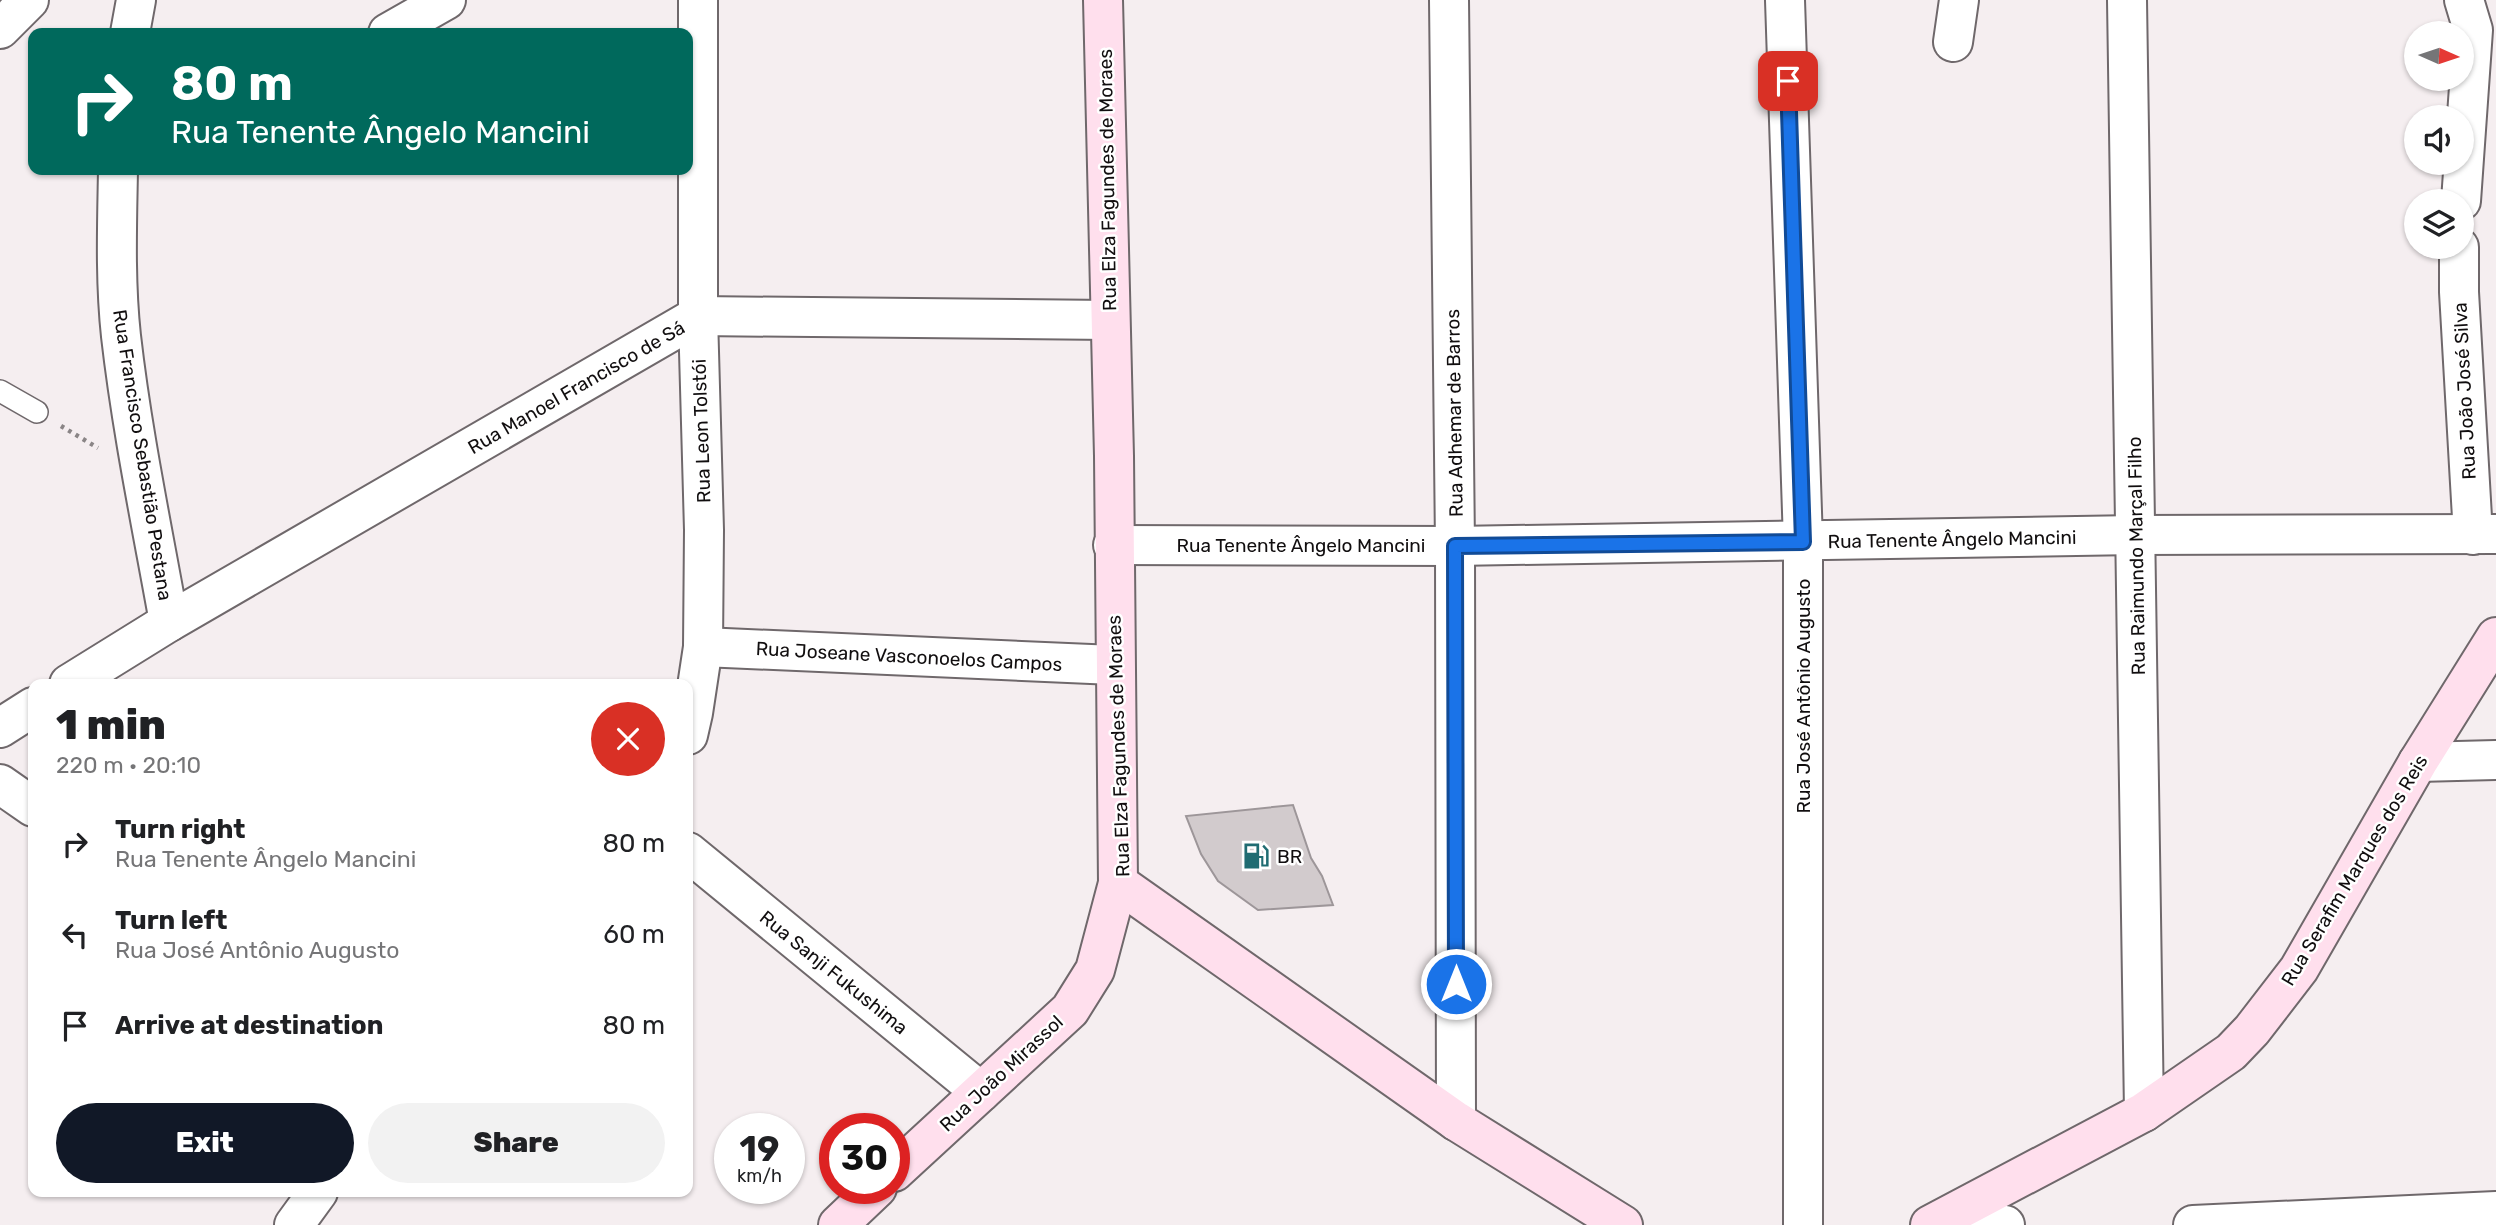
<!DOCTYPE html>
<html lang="en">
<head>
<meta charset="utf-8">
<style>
  body { margin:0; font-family:Rubik,sans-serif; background:#f2f2f2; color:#202124; height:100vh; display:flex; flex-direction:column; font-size:26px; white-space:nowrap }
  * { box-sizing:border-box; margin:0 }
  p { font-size:23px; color:#757577 }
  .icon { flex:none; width:38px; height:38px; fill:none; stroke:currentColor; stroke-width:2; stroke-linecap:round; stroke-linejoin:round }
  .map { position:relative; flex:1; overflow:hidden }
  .sheet { position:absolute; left:28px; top:679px; width:665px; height:518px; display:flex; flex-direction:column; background:#fff; border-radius:14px; box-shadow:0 2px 5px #0004 }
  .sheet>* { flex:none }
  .banner { position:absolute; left:28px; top:28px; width:665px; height:147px; border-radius:14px; box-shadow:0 2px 5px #0004; background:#00695c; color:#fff; overflow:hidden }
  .needle { width:46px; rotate:93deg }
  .controls { position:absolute; left:2404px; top:21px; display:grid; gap:14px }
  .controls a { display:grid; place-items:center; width:70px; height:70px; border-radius:50%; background:#fff; box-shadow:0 2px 5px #0004; font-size:35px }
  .speed { position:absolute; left:714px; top:1113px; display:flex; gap:14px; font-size:35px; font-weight:700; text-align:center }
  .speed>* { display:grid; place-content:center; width:91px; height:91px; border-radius:50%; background:#fff; box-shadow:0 2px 5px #0004; line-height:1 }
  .speed small { font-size:18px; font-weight:400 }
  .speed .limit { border:10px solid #d22; background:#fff; color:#111 }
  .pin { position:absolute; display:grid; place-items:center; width:60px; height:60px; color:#fff; margin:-30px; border-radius:14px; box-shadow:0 4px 10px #0006 }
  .me { position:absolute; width:77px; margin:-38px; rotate:0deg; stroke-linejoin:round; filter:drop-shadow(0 0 5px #0008) }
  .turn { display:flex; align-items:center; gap:24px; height:147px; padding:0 28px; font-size:32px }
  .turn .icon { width:91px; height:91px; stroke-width:2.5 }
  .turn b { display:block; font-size:49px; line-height:60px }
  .round { display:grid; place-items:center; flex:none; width:74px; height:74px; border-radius:37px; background:#f2f2f2 }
  .summary { display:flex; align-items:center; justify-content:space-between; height:119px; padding:0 28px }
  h1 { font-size:42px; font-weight:800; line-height:52px }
  .action { display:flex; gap:14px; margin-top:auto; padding:14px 28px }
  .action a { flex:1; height:80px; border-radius:42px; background:#111827; color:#fff; font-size:28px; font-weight:800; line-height:80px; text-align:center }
  .action a+a { background:#f2f2f2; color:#202124 }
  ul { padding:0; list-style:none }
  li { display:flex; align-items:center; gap:21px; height:91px; padding:0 28px }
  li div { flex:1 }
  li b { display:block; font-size:26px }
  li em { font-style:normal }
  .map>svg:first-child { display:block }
</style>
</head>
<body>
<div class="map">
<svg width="2496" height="1225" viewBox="0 0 2496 1225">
  <rect width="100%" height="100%" fill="#f5eef0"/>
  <path fill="#d2cbcd" stroke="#9d9699" stroke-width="2" d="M1293,805L1311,858L1322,876L1333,905L1258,910L1218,881L1201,854L1186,816Z"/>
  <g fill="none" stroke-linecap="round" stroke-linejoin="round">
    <g stroke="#6f686b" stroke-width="24">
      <path id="lane" d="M0,391L37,412"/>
    </g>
    <g stroke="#6f686b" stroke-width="42">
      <g id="street">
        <path d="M1449,0L1455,546L1456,1121"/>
        <path d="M1785,0L1803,542V1225"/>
        <path d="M2127,0L2144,1112"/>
        <path d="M0,29L29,0"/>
        <path d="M130,33L136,0"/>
        <path d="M388,33L446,0"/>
        <path d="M1953,42L1959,0"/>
        <path d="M118,170C117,225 115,281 121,336C132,432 152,527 169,622"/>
        <path d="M2461,201L2473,30L2464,0"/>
        <path d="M2459,247V292L2473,535"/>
        <path d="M1113,545L1455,546L2136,535L2496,534"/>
        <path d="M703,647L1114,665"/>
        <path d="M69,684L169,622L698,316L1110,320"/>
        <path d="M0,728L33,707"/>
        <path d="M688,735L693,713L703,647L704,530L698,316V0"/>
        <path d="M2418,762L2496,760"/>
        <path d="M0,784L33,807"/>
        <path d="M688,852L981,1092"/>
        <path d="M1941,1220L2005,1225"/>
        <path d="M294,1225L318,1192"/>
        <path d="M2193,1225L2496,1211"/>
      </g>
    </g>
    <g stroke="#6f686b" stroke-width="42">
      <g id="secondary">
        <path d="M1118,883L1456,1121L1623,1225"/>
        <path d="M894,1172L1070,1010L1095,970L1118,883L1114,456L1103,0"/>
        <path d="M838,1225L877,1188"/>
        <path d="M1930,1225L2144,1112L2231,1052L2252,1030L2299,969L2418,762L2496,637"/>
      </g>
    </g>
    <path stroke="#8a8586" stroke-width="4.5" stroke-dasharray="3.5 5" stroke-linecap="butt" d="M61,426L98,448"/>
    <use href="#lane" stroke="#fff" stroke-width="21"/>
    <use href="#street" stroke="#fff" stroke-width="38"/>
    <use href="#secondary" stroke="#ffdfed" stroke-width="38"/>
  </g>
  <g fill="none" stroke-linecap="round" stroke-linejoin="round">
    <g stroke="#114b97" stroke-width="18">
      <path id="route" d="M1456,984L1455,546L1803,542L1788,81"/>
    </g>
    <use href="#route" stroke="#1a73e8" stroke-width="12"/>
  </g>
  <defs>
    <g id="fuel-bare" transform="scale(2.1)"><path d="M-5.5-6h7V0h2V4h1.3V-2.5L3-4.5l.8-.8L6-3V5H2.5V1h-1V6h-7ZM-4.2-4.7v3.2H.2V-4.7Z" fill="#206c72" stroke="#fff" stroke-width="2.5" paint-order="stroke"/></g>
  </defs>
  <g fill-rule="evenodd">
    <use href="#fuel-bare" x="1256" y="856"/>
  </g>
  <g text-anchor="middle" stroke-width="5" stroke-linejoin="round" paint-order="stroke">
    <g font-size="19" fill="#110e0f" stroke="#fff">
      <text transform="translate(1107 180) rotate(-91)" y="7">Rua Elza Fagundes de Moraes</text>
      <text transform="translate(576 387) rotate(-30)" y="7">Rua Manoel Francisco de Sá</text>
      <text transform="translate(2464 391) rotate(-93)" y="7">Rua João José Silva</text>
      <text transform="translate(1454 413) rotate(-91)" y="7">Rua Adhemar de Barros</text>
      <text transform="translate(701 431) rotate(-92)" y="7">Rua Leon Tolstói</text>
      <text transform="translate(143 455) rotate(81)" y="7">Rua Francisco Sebastião Pestana</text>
      <text transform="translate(1952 539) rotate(-1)" y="7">Rua Tenente Ângelo Mancini</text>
      <text x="1301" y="552">Rua Tenente Ângelo Mancini</text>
      <text transform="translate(2136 556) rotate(-91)" y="7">Rua Raimundo Marçal Filho</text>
      <text transform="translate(909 656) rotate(3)" y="7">Rua Joseane Vasconoelos Campos</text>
      <text transform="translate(1803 696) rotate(-90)" y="7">Rua José Antônio Augusto</text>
      <text transform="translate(1118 746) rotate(-92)" y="7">Rua Elza Fagundes de Moraes</text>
      <text transform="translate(2354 870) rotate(-59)" y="7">Rua Serafim Marques dos Reis</text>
      <text transform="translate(834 972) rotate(39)" y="7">Rua Sanji Fukushima</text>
      <text transform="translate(1001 1073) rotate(-43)" y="7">Rua João Mirassol</text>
    </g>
    <g font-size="19" fill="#110e0f" stroke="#fff" text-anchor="start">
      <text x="1277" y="863">BR</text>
    </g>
  </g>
</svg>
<div class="controls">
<a><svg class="needle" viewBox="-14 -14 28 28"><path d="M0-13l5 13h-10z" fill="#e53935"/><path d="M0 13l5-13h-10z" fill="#757577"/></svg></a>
<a><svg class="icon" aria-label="sound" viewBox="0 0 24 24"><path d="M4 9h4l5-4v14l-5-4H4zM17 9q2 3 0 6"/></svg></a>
<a><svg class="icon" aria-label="layers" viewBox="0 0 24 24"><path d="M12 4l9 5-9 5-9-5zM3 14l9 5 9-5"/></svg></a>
</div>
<div class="speed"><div>19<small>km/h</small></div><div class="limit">30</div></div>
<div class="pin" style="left:1788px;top:81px;background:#d93025"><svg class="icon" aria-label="arrive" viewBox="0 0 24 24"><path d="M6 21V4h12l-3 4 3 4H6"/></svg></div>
<svg class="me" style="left:1456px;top:984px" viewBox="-20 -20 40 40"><circle r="17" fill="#1a73e8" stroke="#fff" stroke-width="3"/><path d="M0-11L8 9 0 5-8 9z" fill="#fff"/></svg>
<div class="banner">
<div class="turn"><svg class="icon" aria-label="right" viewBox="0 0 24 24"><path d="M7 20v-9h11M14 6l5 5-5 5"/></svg><div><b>80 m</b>Rua Tenente Ângelo Mancini</div></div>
</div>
<section class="sheet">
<div class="summary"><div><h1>1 min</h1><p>220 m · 20:10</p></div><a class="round" style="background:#d93025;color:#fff"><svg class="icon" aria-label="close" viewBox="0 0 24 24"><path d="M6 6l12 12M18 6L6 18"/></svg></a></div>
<ul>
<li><svg class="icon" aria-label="right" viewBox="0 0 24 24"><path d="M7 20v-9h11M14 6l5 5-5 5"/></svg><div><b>Turn right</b><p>Rua Tenente Ângelo Mancini</p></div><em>80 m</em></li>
<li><svg class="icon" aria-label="left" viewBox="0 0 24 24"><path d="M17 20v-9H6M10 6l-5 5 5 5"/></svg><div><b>Turn left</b><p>Rua José Antônio Augusto</p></div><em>60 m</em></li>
<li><svg class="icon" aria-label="arrive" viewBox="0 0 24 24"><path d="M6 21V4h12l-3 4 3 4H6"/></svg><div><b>Arrive at destination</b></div><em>80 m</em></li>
</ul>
<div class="action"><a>Exit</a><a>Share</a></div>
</section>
</div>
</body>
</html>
